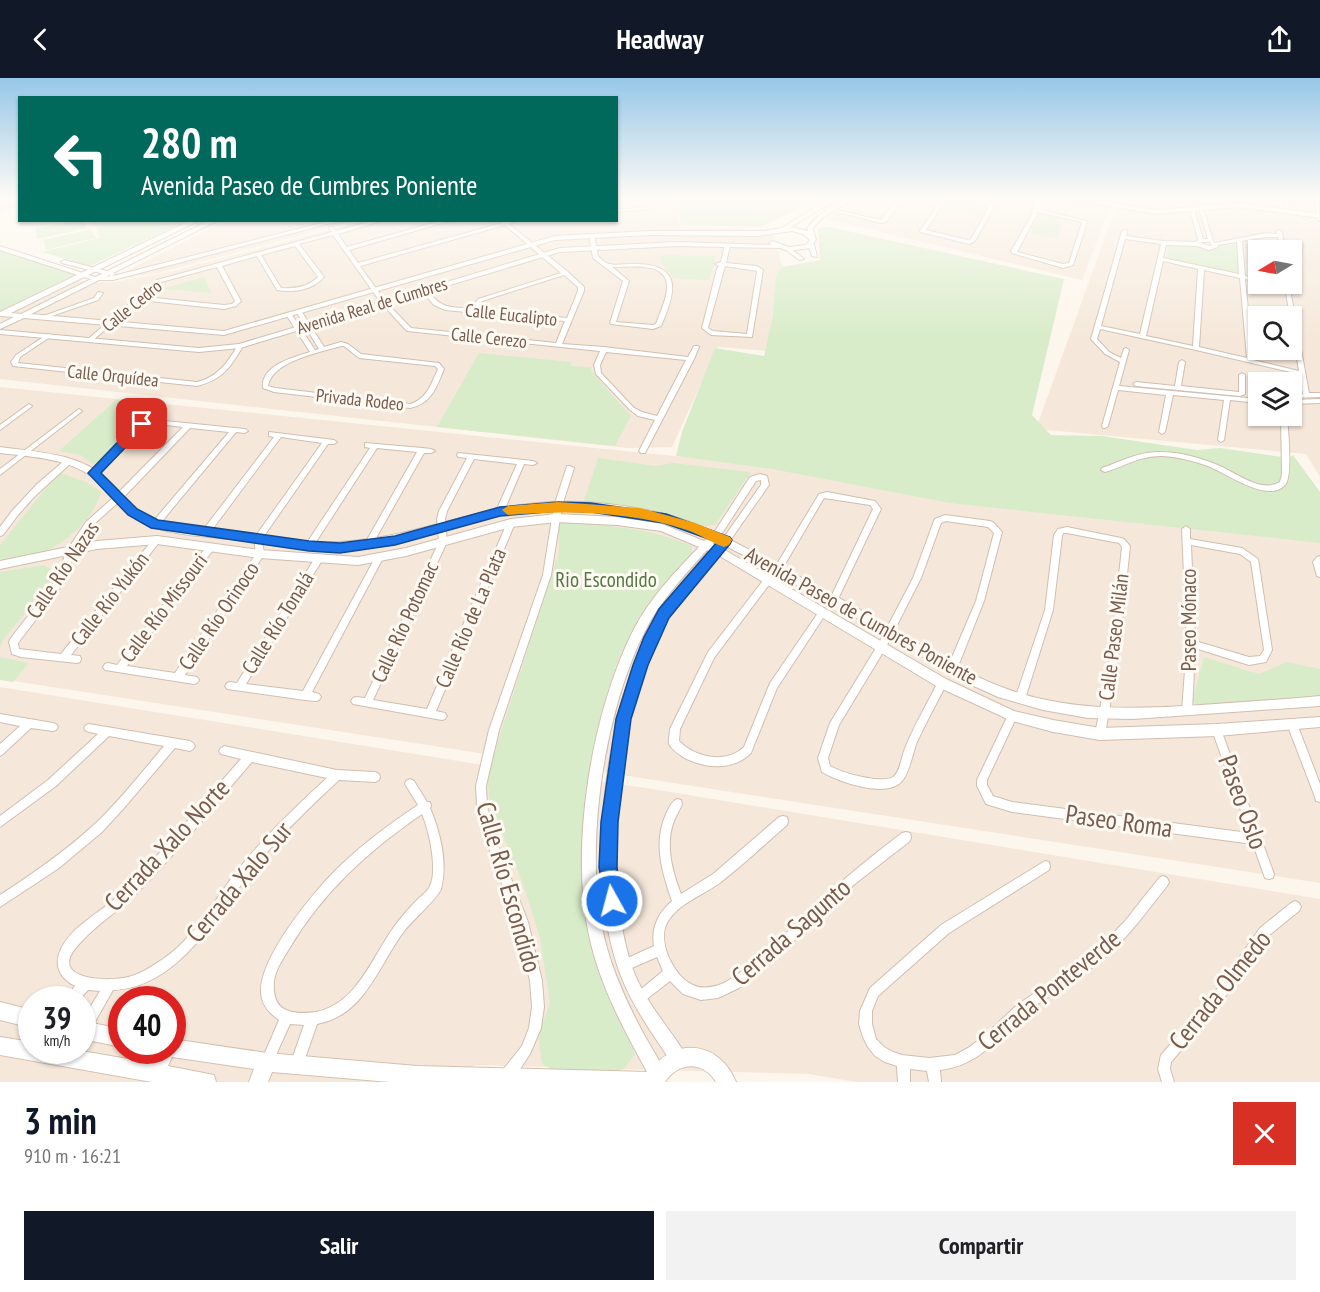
<!DOCTYPE html>
<html lang="es">
<head>
<meta charset="utf-8">
<style>
  body { margin:0; font-family:"PT Sans Narrow",sans-serif; background:#f2f2f2; color:#202124; height:100vh; display:flex; flex-direction:column; font-size:22px; white-space:nowrap }
  * { box-sizing:border-box; margin:0 }
  p { font-size:20px; color:#757577 }
  .icon { flex:none; width:33px; height:33px; fill:none; stroke:currentColor; stroke-width:2; stroke-linecap:round; stroke-linejoin:round }
  .map { position:relative; height:1004px; overflow:hidden }
  .drawer { display:flex; flex-direction:column; background:#fff; flex:1 }
  .drawer>* { flex:none }
  .hud { position:absolute; left:18px; top:18px; width:600px; height:126px; border-radius:0px; box-shadow:0 2px 4px #0004; background:#00695c; color:#fff; overflow:hidden }
  .needle { width:39px; rotate:260deg }
  .tools { position:absolute; left:1248px; top:162px; display:grid; gap:12px }
  .tools a { display:grid; place-items:center; width:54px; height:54px; border-radius:0px; background:#fff; box-shadow:0 2px 4px #0004; font-size:30px }
  .speed { position:absolute; left:18px; top:908px; display:flex; gap:12px; font-size:30px; font-weight:700; text-align:center }
  .speed>* { display:grid; place-content:center; width:78px; height:78px; border-radius:50%; background:#fff; box-shadow:0 2px 4px #0004; line-height:1 }
  .speed small { font-size:15px; font-weight:400 }
  .speed .limit { border:9px solid #d22; background:#fff; color:#111 }
  .pin { position:absolute; display:grid; place-items:center; width:51px; height:51px; color:#fff; margin:-26px; border-radius:12px; box-shadow:0 3px 9px #0006 }
  .me { position:absolute; width:66px; margin:-33px; rotate:353deg; stroke-linejoin:round; filter:drop-shadow(0 0 4px #0008) }
  .turn { display:flex; align-items:center; gap:21px; height:126px; padding:0 24px; font-size:27px }
  .turn .icon { width:78px; height:78px; stroke-width:2.5 }
  .turn b { display:block; font-size:42px; line-height:51px }
  .round { display:grid; place-items:center; flex:none; width:63px; height:63px; border-radius:0px; background:#f2f2f2 }
  .head { display:flex; align-items:center; justify-content:space-between; height:102px; padding:0 24px }
  h1 { font-size:36px; font-weight:700; line-height:45px; color:#111827 }
  .cta { display:flex; gap:12px; margin-top:auto; padding:12px 24px }
  .cta a { flex:1; height:69px; border-radius:0px; background:#111827; color:#fff; font-size:24px; font-weight:700; line-height:69px; text-align:center }
  .cta a+a { background:#f2f2f2; color:#202124 }
  header { display:flex; justify-content:space-between; align-items:center; height:78px; padding:0 24px; background:#111827; color:#fff; font-size:27px; font-weight:700 }
  .map>svg:first-child { display:block }
</style>
</head>
<body>
<header><svg class="icon" aria-label="back" viewBox="0 0 24 24"><path d="M15 5l-7 7 7 7"/></svg>Headway<svg class="icon" aria-label="share" viewBox="0 0 24 24"><path d="M12 15V3M7 8l5-5 5 5M5 13v7h14v-7"/></svg></header>
<div class="map">
<svg width="1320" height="1004" viewBox="0 0 1320 1004">
  <rect width="100%" height="100%" fill="#fdf6ec"/>
  <g fill="#f5e8da" fill-rule="evenodd">
    <path d="M617,120H667L677,128L680,150L771,151L782,186L774,264L770,273L718,269L672,369L627,370L0,301V223L36,224L78,203L115,204L174,193L363,143L616,142Z"/>
    <path d="M859,120H1114L1082,202L826,141Z"/>
    <path d="M1119,120H1320V399L1306,376L1036,351ZM1258,172H1292V206H1258ZM1258,238H1292V272H1258ZM1258,304H1292V338H1258Z"/>
    <path d="M224,143H355L158,195L110,202Z"/>
    <path d="M0,309L782,389L1320,461V805L0,601Z"/>
    <path d="M0,609L477,686L646,710L1320,821V1004H856L809,996L474,987L469,1004H0ZM32,921H82V972H32ZM122,921H172V972H122Z"/>
  </g>
  <g fill="#d8ecc9">
    <path d="M670,120H820L761,149L681,147L679,127Z"/>
    <path d="M951,120H956L988,127L982,139L944,131Z"/>
    <path d="M1039,136L1064,141L1056,160L1030,155Z"/>
    <path d="M75,143H85L87,150L37,161L36,151Z"/>
    <path d="M89,143V142L185,143L90,188L42,174L100,160L96,148H91Z"/>
    <path d="M829,149L1064,201L1032,337L1051,357L1102,358L1197,372L1220,370L1289,380L1293,377L1320,414V465L950,425L772,391L676,378L682,354L715,270L764,278L773,238L776,198L782,189L820,182L818,150Z"/>
    <path d="M91,151L95,160L46,172L44,162Z"/>
    <path d="M1233,167L1238,169L1239,196L1166,181L1169,168H1198L1214,172L1221,168Z"/>
    <path d="M0,172L77,196L0,233Z"/>
    <path d="M660,177L716,178L709,202L674,200L661,185Z"/>
    <path d="M204,199L211,215L157,210L170,209Z"/>
    <path d="M479,275L571,284V288L592,289L591,293L631,338L615,368L437,349Z"/>
    <path d="M116,322L158,327L99,384L92,386L81,377L59,373Z"/>
    <path d="M598,380L656,388L673,385L751,394L715,447L694,449L642,435L582,429Z"/>
    <path d="M61,395L86,404L101,414C91,452 39,487 0,483V467L55,399Z"/>
    <path d="M559,444C608,448 645,448 692,468V476C665,510 632,546 616,588C602,624 597,665 591,703C586,731 579,761 581,789C586,854 613,916 635,976L624,991C592,999 572,1003 542,986L538,957L550,925L540,860L523,806L490,726L487,697L559,474Z"/>
    <path d="M43,487L55,494L53,501L3,562L0,570V494Z"/>
    <path d="M0,579L29,585L13,604L0,602Z"/>
    <path d="M1204,579L1259,596L1287,584L1320,591V621L1203,632L1192,623Z"/>
  </g>
  <g fill="none" stroke-linecap="round" stroke-linejoin="round">
    <g stroke="#d1beb0" stroke-width="2">
      <g id="minor">
        <path d="M645,120H650L653,126L651,131L616,134V132L647,129L649,126Z"/>
        <path d="M898,120H903L886,144L881,145L817,129L819,128L881,142Z"/>
        <path d="M942,120H947L926,152L968,162L971,161L989,129L986,126L963,120C974,120 987,121 994,129L975,163L969,166L921,154L920,153Z"/>
        <path d="M1036,120H1040L1039,127L1042,120H1047L1041,132L1086,143L1087,145L1073,187L1063,190L1012,175L1011,173L1033,135L1032,132L1033,131ZM1038,134L1082,144L1069,185L1063,186L1017,174Z"/>
        <path d="M1283,120H1288L1291,134L1287,133Z"/>
        <path d="M1314,120H1318L1320,143L1318,142Z"/>
        <path d="M1198,126L1202,127L1213,163L1215,165L1266,155L1277,156L1276,154L1279,152L1282,154L1285,172H1280L1278,159H1266L1242,163L1245,198L1258,200V204L1245,201L1253,282L1299,293L1292,250V238H1290L1285,209L1273,206H1289L1309,315H1320V319L1292,320V316H1303L1299,296L1196,272L1100,251L1097,261L1109,274L1121,280L1124,271L1126,270L1129,272L1119,308L1258,321V325L1230,322L1224,362L1221,364L1218,362L1224,322L1173,317L1165,354L1162,356L1159,354L1166,317L1118,312L1108,348L1105,350H1103L1102,348L1120,284L1105,276L1091,261L1122,153L1127,152L1126,158L1164,163L1196,164L1198,161L1189,128L1191,127L1193,128L1203,161H1208ZM1125,161L1161,166L1140,256L1101,248ZM1201,164H1210L1212,167L1209,168L1201,165ZM1237,164L1239,196L1163,180L1166,167L1197,168L1209,172L1218,169V167ZM1163,183L1198,191L1193,268L1146,258ZM1204,192L1240,200L1247,280L1199,269Z"/>
        <path d="M333,142H343L113,202H93L0,172V168L95,199L113,198Z"/>
        <path d="M376,142H385L338,156L347,169L444,142H453L349,172L358,185L502,145L501,142H519L509,146L568,194L584,209V213L562,266L604,269L688,279L694,268H698L699,269L694,281L645,375H641L639,373L655,342L638,338L630,332L596,296L594,287L600,273L407,253L381,225L333,157L299,166L324,199C313,212 293,215 277,212L257,178L222,188L241,223L236,228L224,231L140,222L93,262L88,261L157,202L332,154L329,150V149H333L336,153ZM505,147L561,195L478,221L471,231C445,228 443,231 426,211L421,212L434,227L445,232L565,243L556,265L411,250L385,223L360,188ZM295,168L318,199C308,209 295,211 281,210L261,177ZM217,189L235,223L232,226L224,227L144,219L161,204ZM564,197L578,209V213L567,240L476,231L482,223ZM606,274L686,282L657,338L642,334L634,330L601,295L600,287Z"/>
        <path d="M589,156L594,157L598,178C601,181 605,185 609,186C617,188 629,185 637,186C684,187 675,216 661,248L653,251L611,246L610,245L623,203L593,180ZM612,189C629,189 668,183 667,209C667,221 660,234 656,246L653,247L616,244L629,203Z"/>
        <path d="M811,164L814,166L817,179L812,178L808,166Z"/>
        <path d="M725,166L730,167L726,185L757,188L763,192L752,259L711,257L702,250L717,191L719,188L715,186L721,184ZM725,188L757,193L747,256L713,253L708,250Z"/>
        <path d="M786,170H790L804,181L799,182L786,172Z"/>
        <path d="M64,182L114,195L115,196L112,198L62,185L61,184Z"/>
        <path d="M98,214L103,215L98,222L43,241L38,240L94,220Z"/>
        <path d="M298,234H302L324,269L341,264L348,266L361,276L439,285L444,291C436,310 432,325 410,330L274,314L263,310C260,288 293,279 310,274L287,238L288,237H292L315,272L319,271L297,235ZM341,268H344L359,280L435,288L438,291C431,306 427,321 410,326L275,310L268,308C272,283 321,274 341,268Z"/>
        <path d="M48,256L50,257V259L20,279L18,285L197,304C218,299 228,284 238,267L240,266L243,268C231,289 222,302 197,308L13,288L11,284L16,277Z"/>
        <path d="M1182,282L1185,284L1181,308L1239,314V297L1242,295L1245,297V316L1240,318L1136,308L1133,306L1136,304L1175,308L1179,284Z"/>
        <path d="M1320,321V325L1292,326V322Z"/>
        <path d="M29,326L32,328L31,329L0,352V347Z"/>
        <path d="M79,331L82,333L81,334L0,397V391Z"/>
        <path d="M1281,338H1287C1288,351 1293,399 1285,407C1268,426 1226,395 1208,388C1194,383 1178,379 1163,378C1141,377 1125,388 1105,394L1101,392L1102,390C1122,383 1140,373 1161,374C1179,374 1198,379 1215,386C1235,393 1259,416 1280,404L1282,396Z"/>
        <path d="M145,341L245,351L248,353L245,355L236,354L158,448H152L151,446L229,354L190,350L122,421L92,448L76,472L60,510L18,565L19,571L61,576L154,460H160L161,462L71,577L80,578L81,581L80,584L77,585L21,579L12,576L9,564L10,561L53,506L68,471L86,444L116,417L183,349L149,345L97,397H91L90,395L91,393Z"/>
        <path d="M269,354L334,362L337,364L334,366H328L262,461L264,476L263,478L185,597L197,599L199,602L197,605L194,606L105,592L103,589L105,586L108,585L117,587L207,468L210,467L214,470L213,472L127,588L175,595L256,476L254,461L255,459L322,365L281,359L209,456H203L202,454L203,452L274,359L269,358Z"/>
        <path d="M365,365L422,370L431,371L435,373L431,375H424L371,469L368,470L364,467L417,374L377,370L312,470H306L305,468L306,466L370,370L365,369Z"/>
        <path d="M458,375L533,383L537,385L533,387L524,386L504,433L500,436L496,433L517,386L474,381L447,433L445,441L447,464L373,622L427,631L507,445L508,443H514L515,445L436,633L445,635L447,638L445,641L442,642L353,626L351,623L353,620L356,619L365,620L439,464L437,441L439,433L467,380L458,379L457,377Z"/>
        <path d="M65,382H71L72,384L34,419L18,437L3,457L0,458V449L12,433L37,406Z"/>
        <path d="M567,388H570L574,390L562,428L551,497L499,652L486,708L487,728L494,757L528,844L542,903L544,929L541,950L530,976L512,1003L508,1004L502,1003L501,998L502,993L522,968L529,950L532,929L530,903L516,844L484,757L477,728L476,708L489,652L543,497L554,428Z"/>
        <path d="M760,396L767,398L769,407L729,464H723L722,462L761,407V402L756,403L719,460H713L712,458L713,456L750,399Z"/>
        <path d="M827,414L875,423L881,431L838,521L837,523H831L830,521L873,431L870,427L824,420L781,493L778,494L774,491L819,416Z"/>
        <path d="M945,437L990,443L993,444L1002,454L984,523L957,591L955,594L952,595L949,594L947,591L976,523L994,455L988,449L946,443L941,445L921,500L885,571L839,647L828,680L830,688C842,695 881,706 893,699C900,694 901,681 904,673C913,649 927,626 939,602L942,601L945,602L947,605C937,625 926,644 917,664C913,674 909,696 902,703C887,721 839,704 822,694L818,680L830,645L879,565L913,500L934,443L935,441Z"/>
        <path d="M1186,448L1190,451V461L1242,470L1258,481L1272,572L1266,584L1249,587L1195,570L1192,633L1190,636L1187,637L1184,636L1182,633L1187,565L1182,451ZM1191,467L1240,476L1251,484L1264,572L1260,578L1249,579L1195,563Z"/>
        <path d="M1067,449L1121,460L1124,461L1130,468L1118,581L1105,656L1103,659L1100,660L1097,659L1095,656L1110,581L1122,469L1119,465L1067,455H1063L1062,458L1053,532L1025,621L1023,624L1020,625L1017,624L1015,621L1045,532L1054,457L1058,451Z"/>
        <path d="M379,477L383,480L312,614L319,616L321,619L319,622L316,623L305,622L227,611L225,608L227,605L230,604L237,605L315,480L318,479L322,482L321,484L246,606L303,613L376,478Z"/>
        <path d="M1320,478V499L1317,498L1313,484L1317,479Z"/>
        <path d="M768,499L771,500L772,502L771,504L714,580L680,651L679,663C696,680 726,686 744,669L770,605L820,532H826L827,534L777,610L751,675C733,693 705,691 683,679C679,676 671,671 669,666C668,662 670,655 670,651L708,574L765,500Z"/>
        <path d="M1012,634L1015,635L1017,638L987,702V707L993,718L1012,724L1249,755L1212,652L1214,649L1217,648L1220,649L1274,796L1273,800L1269,801L1265,800L1253,766L1012,734L986,726L977,708V702L1009,635Z"/>
        <path d="M0,636L53,645L56,646L58,649L56,652L53,653L31,650L3,676L0,678V666L20,648L0,644Z"/>
        <path d="M1292,642L1295,643L1297,646L1320,706V724L1316,723L1315,719L1287,646L1289,643Z"/>
        <path d="M89,646L190,663L193,665L195,668L193,671L190,673L175,670L124,730L102,754L59,790L0,829V817C34,795 67,772 97,744C121,721 142,694 164,668L109,658L56,708L0,749V738L48,702L98,656L86,653L84,650L86,647Z"/>
        <path d="M224,668L337,692L375,694L379,696L380,699L379,702L375,704L339,702C312,727 286,752 262,780C221,827 184,909 113,912L88,956L82,958V943L100,913L88,912L80,921H66L68,917L75,908C60,901 53,887 61,871C71,850 94,838 111,824C118,818 125,812 131,805C170,766 204,722 241,681L221,676L219,673L221,670ZM252,684L327,700C295,729 263,760 236,794C214,823 194,860 163,881C151,889 138,898 123,900C97,904 46,899 81,864C98,845 121,832 139,813C179,773 214,727 252,684Z"/>
        <path d="M410,701L414,703L427,724H430L431,728L430,730C440,754 448,784 441,811C437,821 413,842 405,852C378,887 366,937 317,946L301,992L296,993L291,992L290,987L304,947L290,946L271,988L267,990L263,988L261,984L279,942C271,936 265,931 262,921C252,886 317,809 342,786C365,764 391,745 418,727L405,706L406,703ZM422,736C429,752 438,792 430,808C428,813 421,818 418,821C409,830 401,839 394,849C372,879 357,926 316,934C307,935 298,936 289,933C276,929 273,918 274,904C275,892 283,881 289,871C322,815 368,773 422,736Z"/>
        <path d="M677,721L681,722L682,726C679,734 674,741 672,749C666,771 673,795 681,816L713,796L779,739L783,738L787,739L788,743L787,747C765,766 744,786 721,804C704,817 678,825 667,845C657,864 674,899 693,907C703,912 714,909 724,905C735,899 744,891 753,884C777,864 799,843 821,822C847,798 874,776 902,755L906,754L910,755L911,759L910,763L856,805L769,886L739,910L718,920L701,922L683,916L670,903L643,924L639,926L635,924L633,920L635,916L663,893L657,879L625,893L621,891L619,887L621,883L654,868C651,850 658,835 672,823C662,794 653,765 666,736C669,730 671,724 677,721Z"/>
        <path d="M1045,783L1049,784L1050,788L1049,792L949,855L878,918L872,933V946L876,961L884,969L893,974L902,977L929,980L955,977L968,970L983,959L1017,927L1082,883L1103,866L1125,843L1159,800L1163,798L1167,800L1169,804L1167,808C1147,833 1128,860 1103,881C1079,901 1051,915 1027,934C997,958 982,987 940,992L941,1004H929L927,993L910,991V1004H898L897,988L885,984L875,978L868,969L863,959L859,946L860,933L870,910L941,847Z"/>
        <path d="M1295,823L1299,825L1301,829L1299,833L1268,858L1218,929L1171,984L1170,991L1174,1004H1162L1158,991L1161,977L1210,921L1260,850L1291,825Z"/>
      </g>
    </g>
    <g stroke="#d1beb0" stroke-width="2">
      <g id="tertiary">
        <path d="M830,120H838L791,149L808,153L807,150C818,137 837,120 855,120L822,140L813,150L816,162L810,170L788,173L780,170L677,168L560,174L240,270L199,274L0,256V252L199,270L239,266L560,170L677,164L771,167L769,165L772,163L789,169L806,167L810,162L803,156L792,153L757,158L650,157L555,162L224,257L24,240L0,251V246L14,239L0,238V234L191,142H200L11,235L21,236L210,142H219L31,236L224,253L555,158L650,153H764L782,150Z"/>
        <path d="M1059,120H1078L1157,132L1239,125L1320,136V140L1239,129L1157,136Z"/>
        <path d="M0,369C36,374 78,375 106,400C122,414 133,432 153,441C179,452 209,451 236,454C261,457 287,463 312,464C377,468 436,444 498,431C552,419 611,423 665,436C706,447 742,468 779,488C821,510 862,532 902,556C936,576 970,598 1007,611C1070,634 1136,631 1201,627C1241,624 1280,622 1320,618V628L1133,641L1088,640L1043,632L998,619L965,604L857,540L743,477L726,468L723,471L946,601L1014,633L1053,642L1100,650L1217,646L1320,639V649L1217,658L1100,662L1053,654L1012,643L938,609L718,477C696,502 673,528 658,558C615,645 601,796 632,889C640,912 655,933 669,952C675,961 682,969 686,979L684,985L678,987L672,985C652,955 630,925 618,890C586,797 604,645 647,557C662,525 686,499 709,473L707,472C684,498 659,524 644,555C603,637 581,781 607,870C615,899 628,926 642,953C650,968 660,982 666,997L664,1003H652C628,959 603,915 591,866C568,774 591,635 634,551C650,520 675,494 699,469L661,453L617,447L556,444L511,449L406,478L358,487L260,480L157,466L97,471L0,491V483L97,463L157,458L260,472L358,479L406,470L511,441L556,436L617,439L662,446L704,463L709,460L713,461L714,464L713,466L715,467L718,464L717,463C651,433 571,422 499,437C437,450 377,476 312,472C288,470 264,465 240,462C207,458 172,459 142,444C124,435 114,417 99,404C72,380 33,379 0,375Z"/>
      </g>
    </g>
    <g stroke="#d6c0b0" stroke-width="2">
      <g id="secondary">
        <path d="M0,924L32,932V950L0,942Z"/>
        <path d="M82,943L122,951V969L82,961Z"/>
        <path d="M0,959L32,964V972H76L151,985L157,972H172V961L267,975L417,988L649,994C675,958 719,963 736,1004H716C703,983 679,983 665,1004H390L272,994L268,1004H249L254,991L172,979L168,988L214,997L216,1004H152L0,977Z"/>
      </g>
    </g>
    <g stroke="#dad1cd" stroke-width="1">
      <path id="primary" d="M17,121H20V126L0,133V128Z"/>
    </g>
    <use href="#minor" fill="#fff" fill-rule="evenodd"/>
    <use href="#tertiary" fill="#fff" fill-rule="evenodd"/>
    <use href="#secondary" fill="#fff" fill-rule="evenodd"/>
    <use href="#primary" fill="#fbd9a5" fill-rule="evenodd"/>
  </g>
  <linearGradient id="sky" x2="0" y2="1"><stop stop-color="#97c7e8"/><stop offset="0.46" stop-color="#fefbf6"/><stop offset="1" stop-color="#fefbf6" stop-opacity="0"/></linearGradient>
  <rect width="1320" height="261" fill="url(#sky)"/>
  <path fill="#1a73e8" stroke="#114b97" stroke-width="1.5" d="M142,342L147,346L146,348L101,395L137,431L158,442L309,463L340,465L395,458L500,429L558,424L591,425L666,436L730,459L732,462L730,466L669,540L648,587L631,641L618,744L617,789L621,823L619,830L612,833L606,830L599,789L601,744L616,641L633,587L644,559L659,531L717,464L664,445L591,434L558,433L500,438L395,467L340,475L309,473L151,450L128,437L88,395L138,343Z"/>
  <path fill="#f59e0b" d="M558,424L640,430L695,445L730,459L732,462L729,467L724,469C714,466 699,456 687,452C630,433 568,432 508,437L502,432L508,428Z"/>
  <g text-anchor="middle" stroke-width="6" stroke-linejoin="round" paint-order="stroke">
    <g font-size="18" fill="#7a5c4d" stroke="#fffaf3">
      <text transform="translate(132 228) rotate(-39)" y="6">Calle Cedro</text>
      <text transform="translate(372 228) rotate(-17)" y="6">Avenida Real de Cumbres</text>
      <text transform="translate(511 237) rotate(6)" y="6">Calle Eucalipto</text>
      <text transform="translate(489 260) rotate(6)" y="6">Calle Cerezo</text>
      <text transform="translate(113 298) rotate(6)" y="6">Calle Orquídea</text>
      <text transform="translate(360 322) rotate(6)" y="6">Privada Rodeo</text>
    </g>
    <g font-size="21" fill="#7a5c4d" stroke="#fffaf3">
      <text transform="translate(63 492) rotate(-56)" y="7">Calle Río Nazas</text>
      <text transform="translate(110 521) rotate(-52)" y="7">Calle Río Yukón</text>
      <text transform="translate(164 530) rotate(-53)" y="7">Calle Río Missouri</text>
      <text transform="translate(219 538) rotate(-56)" y="7">Calle Río Orinoco</text>
      <text transform="translate(861 538) rotate(29)" y="7">Avenida Paseo de Cumbres Poniente</text>
      <text transform="translate(471 540) rotate(-67)" y="7">Calle Río de La Plata</text>
      <text transform="translate(1189 542) rotate(-90)" y="7">Paseo Mónaco</text>
      <text transform="translate(405 544) rotate(-65)" y="7">Calle Río Potomac</text>
      <text transform="translate(278 545) rotate(-58)" y="7">Calle Río Tonalá</text>
      <text transform="translate(1114 559) rotate(-83)" y="7">Calle Paseo Milán</text>
    </g>
    <g font-size="21" fill="#537a41" stroke="#fffaf3">
      <text x="606" y="509">Rio Escondido</text>
    </g>
    <g font-size="26" fill="#7a5c4d" stroke="#fffaf3">
      <text transform="translate(1243 724) rotate(70)" y="9">Paseo Oslo</text>
      <text transform="translate(1119 743) rotate(8)" y="9">Paseo Roma</text>
      <text transform="translate(167 767) rotate(-47)" y="9">Cerrada Xalo Norte</text>
      <text transform="translate(239 804) rotate(-50)" y="9">Cerrada Xalo Sur</text>
      <text transform="translate(509 809) rotate(74)" y="9">Calle Río Escondido</text>
      <text transform="translate(791 854) rotate(-41)" y="9">Cerrada Sagunto</text>
      <text transform="translate(1049 912) rotate(-39)" y="9">Cerrada Ponteverde</text>
      <text transform="translate(1220 912) rotate(-51)" y="9">Cerrada Olmedo</text>
    </g>
  </g>
</svg>
<div class="tools">
<a><svg class="needle" viewBox="-14 -14 28 28"><path d="M0-13l5 13h-10z" fill="#e53935"/><path d="M0 13l5-13h-10z" fill="#757577"/></svg></a>
<a><svg class="icon" aria-label="search" viewBox="0 0 24 24"><circle cx="10" cy="10" r="6"/><path d="M15 15l6 6"/></svg></a>
<a><svg class="icon" aria-label="layers" viewBox="0 0 24 24"><path d="M12 4l9 5-9 5-9-5zM3 14l9 5 9-5"/></svg></a>
</div>
<div class="speed"><div>39<small>km/h</small></div><div class="limit">40</div></div>
<div class="pin" style="left:142px;top:346px;background:#d93025"><svg class="icon" aria-label="arrive" viewBox="0 0 24 24"><path d="M6 21V4h12l-3 4 3 4H6"/></svg></div>
<svg class="me" style="left:612px;top:823px" viewBox="-20 -20 40 40"><circle r="17" fill="#1a73e8" stroke="#fff" stroke-width="3"/><path d="M0-11L8 9 0 5-8 9z" fill="#fff"/></svg>
<div class="hud">
<div class="turn"><svg class="icon" aria-label="left" viewBox="0 0 24 24"><path d="M17 20v-9H6M10 6l-5 5 5 5"/></svg><div><b>280 m</b>Avenida Paseo de Cumbres Poniente</div></div>
</div>
</div>
<section class="drawer">
<div class="head"><div><h1>3 min</h1><p>910 m · 16:21</p></div><a class="round" style="background:#d93025;color:#fff"><svg class="icon" aria-label="close" viewBox="0 0 24 24"><path d="M6 6l12 12M18 6L6 18"/></svg></a></div>
<div class="cta"><a>Salir</a><a>Compartir</a></div>
</section>
</body>
</html>
